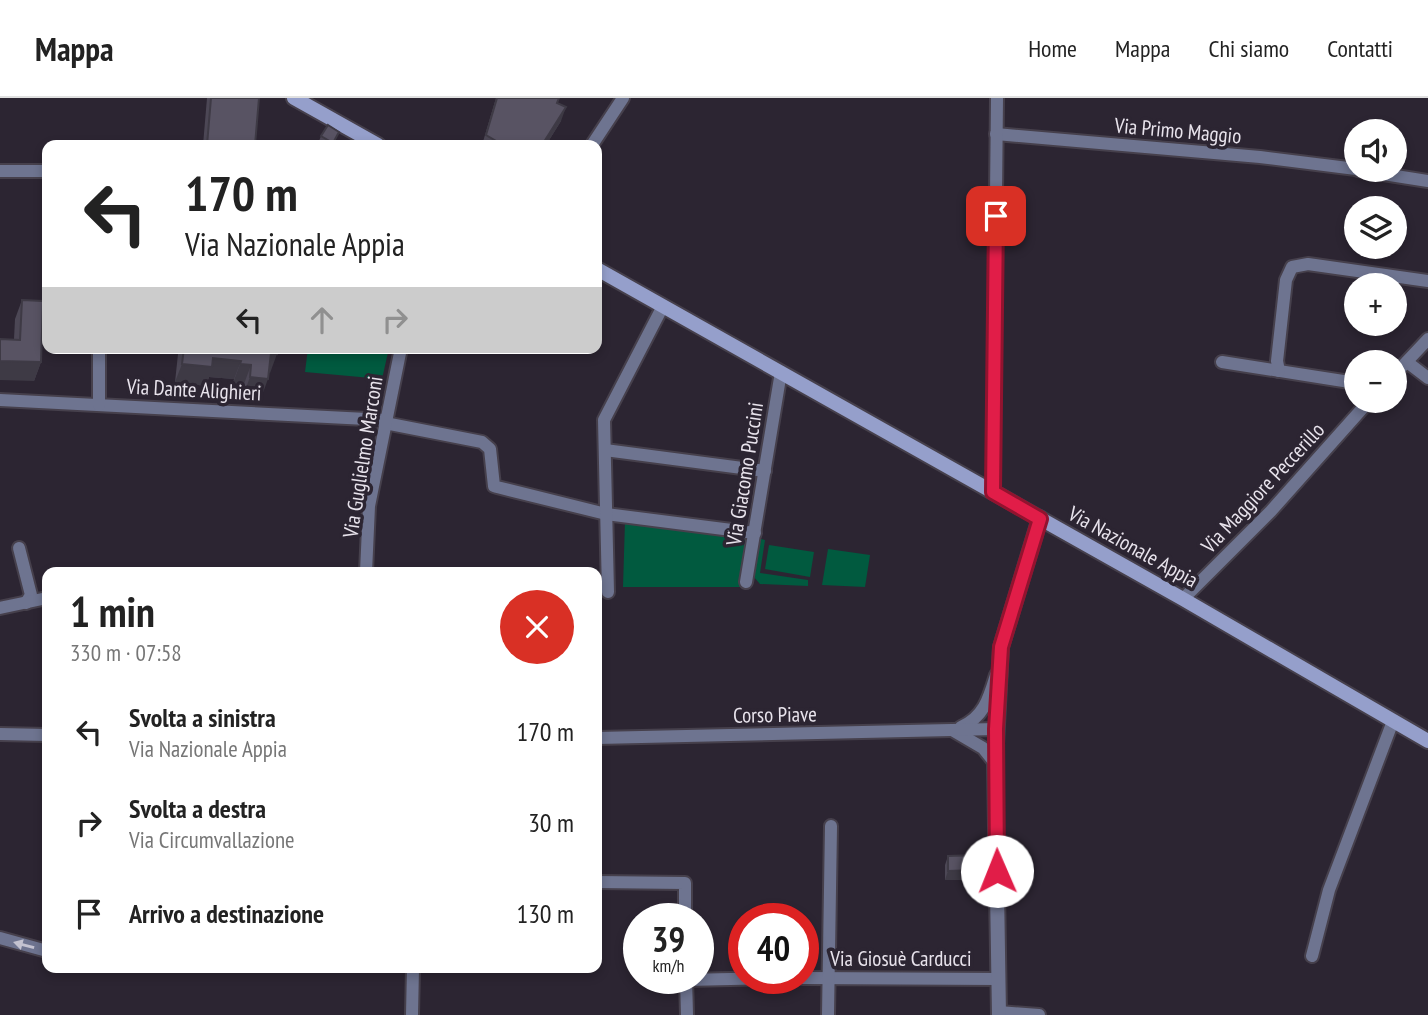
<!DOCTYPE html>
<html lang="it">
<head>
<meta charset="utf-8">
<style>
  body { margin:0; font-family:"PT Sans Narrow",sans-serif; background:#f2f2f2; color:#222; height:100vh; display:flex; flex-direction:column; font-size:26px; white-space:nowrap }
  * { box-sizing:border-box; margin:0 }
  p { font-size:23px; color:#767676 }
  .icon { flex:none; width:38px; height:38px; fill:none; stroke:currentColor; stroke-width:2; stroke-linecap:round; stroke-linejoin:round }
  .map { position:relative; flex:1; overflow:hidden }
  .drawer { position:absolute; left:42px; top:469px; width:560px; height:406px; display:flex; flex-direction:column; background:#fff; border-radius:14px; box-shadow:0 4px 10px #0003 }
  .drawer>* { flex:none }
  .hud { position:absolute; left:42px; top:42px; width:560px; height:214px; border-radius:14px; box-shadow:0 4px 10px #0003; background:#fff; color:#222; overflow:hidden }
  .controls { position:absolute; left:1344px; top:21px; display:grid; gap:14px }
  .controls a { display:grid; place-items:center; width:63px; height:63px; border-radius:50%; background:#fff; box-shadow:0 4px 10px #0003; font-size:35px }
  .speed { position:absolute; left:623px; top:805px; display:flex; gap:14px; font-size:35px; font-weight:700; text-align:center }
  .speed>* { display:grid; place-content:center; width:91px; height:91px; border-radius:50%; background:#fff; box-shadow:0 4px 10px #0003; line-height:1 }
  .speed small { font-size:18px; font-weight:400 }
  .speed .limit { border:10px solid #d22; background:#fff; color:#111 }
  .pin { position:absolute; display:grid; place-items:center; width:60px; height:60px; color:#fff; margin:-30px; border-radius:14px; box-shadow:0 4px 10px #0006 }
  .me { position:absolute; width:77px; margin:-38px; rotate:359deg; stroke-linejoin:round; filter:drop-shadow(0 0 5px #0008) }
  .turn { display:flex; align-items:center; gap:24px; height:147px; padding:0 28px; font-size:32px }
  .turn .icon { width:91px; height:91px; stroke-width:2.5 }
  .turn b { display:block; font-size:49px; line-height:60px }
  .lanes { display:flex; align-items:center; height:66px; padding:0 28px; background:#0003; justify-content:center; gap:35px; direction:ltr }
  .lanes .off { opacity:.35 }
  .round { display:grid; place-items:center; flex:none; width:74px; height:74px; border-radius:37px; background:#f2f2f2 }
  .headline { display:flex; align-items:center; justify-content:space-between; height:119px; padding:0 28px }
  h1 { font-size:42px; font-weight:600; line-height:52px }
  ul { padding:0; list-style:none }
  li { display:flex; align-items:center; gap:21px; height:91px; padding:0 28px }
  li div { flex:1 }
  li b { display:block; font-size:26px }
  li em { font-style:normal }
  header { display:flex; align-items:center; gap:42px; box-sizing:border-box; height:98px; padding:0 35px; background:#fff; border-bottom:2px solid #e0e0e0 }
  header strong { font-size:33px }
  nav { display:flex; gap:38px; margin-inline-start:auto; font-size:24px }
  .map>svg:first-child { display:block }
</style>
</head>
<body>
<header>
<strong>Mappa</strong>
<nav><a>Home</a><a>Mappa</a><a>Chi siamo</a><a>Contatti</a></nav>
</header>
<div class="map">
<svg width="1428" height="917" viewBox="0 0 1428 917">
  <rect width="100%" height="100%" fill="#2c2532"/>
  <g fill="#015a3f">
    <path d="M308,250H389L382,281L305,274Z"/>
    <path d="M625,423L748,440L741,489H623Z"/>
    <path d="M761,441L765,442L760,475L808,482V488L760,486L754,479Z"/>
    <path d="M769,447L814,454L810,479L765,471Z"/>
    <path d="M828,451L870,457L865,489L822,487Z"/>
  </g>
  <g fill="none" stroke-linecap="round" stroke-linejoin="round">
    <g stroke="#46404c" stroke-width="16">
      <g id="minor">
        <path d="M996,36L1260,59L1356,71"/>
        <path d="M592,47L623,0"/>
        <path d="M1358,72L1428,83"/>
        <path d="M0,73H47"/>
        <path d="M1222,264L1356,285"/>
        <path d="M1407,264L1428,280"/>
        <path d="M1279,273L1277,263L1286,182L1292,169L1308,166L1428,183"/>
        <path d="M1395,276L1428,241"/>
        <path d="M0,302L386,322"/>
        <path d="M99,307V250"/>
        <path d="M385,325L482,344L490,351L494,388L497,389L606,416L755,435"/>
        <path d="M605,352L765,373"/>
        <path d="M993,394L997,0"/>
        <path d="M19,450L31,497L26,505"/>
        <path d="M366,474L369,408L401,250"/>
        <path d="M746,484L781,274"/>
        <path d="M608,494L604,322L663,208"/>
        <path d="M1183,501L1271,413L1369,303"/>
        <path d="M0,510L47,500"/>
        <path d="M961,629C984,619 989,600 996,577"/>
        <path d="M954,633L983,650L995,665"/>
        <path d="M0,636L47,637"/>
        <path d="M597,640L996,631"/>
        <path d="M597,784L685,785V821"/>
        <path d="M0,840L47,853"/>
        <path d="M1312,858L1329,792L1393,623"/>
        <path d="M686,880L687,917"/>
        <path d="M803,880L999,881"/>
        <path d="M686,882L778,880"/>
        <path d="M999,914L1039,917"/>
        <path d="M412,917L413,870"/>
        <path d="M828,917L831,728"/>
      </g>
    </g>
    <g stroke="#46404c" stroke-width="18">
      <path id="tertiary" d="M999,917L995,665L1001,549L1040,420"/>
    </g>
    <g stroke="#46404c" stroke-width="18">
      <g id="secondary">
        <path d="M294,0L378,47"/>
        <path d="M597,171L1183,501L1428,643"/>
      </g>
    </g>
    <use href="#minor" stroke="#6e7490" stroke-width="12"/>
    <use href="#tertiary" stroke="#6e7490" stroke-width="14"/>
    <use href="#secondary" stroke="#959fcb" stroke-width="14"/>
  </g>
  <g fill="#4c4755">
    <path d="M207,0H259L255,47H203Z"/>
    <path d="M496,0H559L557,5L561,23L546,47H482Z"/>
    <path d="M339,34L333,47H327L319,43L321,38Z"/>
    <path d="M22,202L41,264L34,283L14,241L15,221Z"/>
    <path d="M181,250H277L261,300L243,298L244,286L233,285L234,281L209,279L206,288L175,284L178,256Z"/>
    <path d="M948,758L974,782H945V767Z"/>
  </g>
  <g fill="#3e3a45">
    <path d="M566,9L561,23L546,47H542Z"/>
    <path d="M271,255L277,256L270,275L264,274Z"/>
    <path d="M213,260L241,263L234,281L209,279L206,288L175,284L182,266Z"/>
    <path d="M0,263L41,264L34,283L0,282Z"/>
    <path d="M240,266L251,267L244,286L233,285Z"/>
    <path d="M250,279L268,281L261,300L243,298Z"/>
    <path d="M978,772L974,782H945L948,773Z"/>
  </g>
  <g fill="#585363" stroke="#3e3a45" stroke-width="2">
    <path d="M211,0H259L255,47H207Z"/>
    <path d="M497,0H559L557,5L566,9L542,47H503L486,37Z"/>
    <path d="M328,27L339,34L333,45L321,38Z"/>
    <path d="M22,202L43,203L41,264L0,263V241L20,242Z"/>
    <path d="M184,250H277V256L271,255L268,281L250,279L251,267L240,266L241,263L213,260L212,269L182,266Z"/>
    <path d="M977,757L978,772L948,773V758Z"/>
  </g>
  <defs><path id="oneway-solid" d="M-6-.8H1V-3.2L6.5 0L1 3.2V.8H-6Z" transform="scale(1.75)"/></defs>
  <use fill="#c3c2d0" href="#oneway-solid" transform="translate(24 847) rotate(-165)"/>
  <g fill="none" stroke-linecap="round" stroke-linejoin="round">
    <g stroke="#92132f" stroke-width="18">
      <path id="route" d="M996,118L993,394L1040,421L1001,549L996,631L997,773"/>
    </g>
    <use href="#route" stroke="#e11d48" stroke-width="12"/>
  </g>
  <g text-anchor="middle" stroke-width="7" stroke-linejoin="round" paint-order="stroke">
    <g font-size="21" fill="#e8e3ec" stroke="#2c2532">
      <text transform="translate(1178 33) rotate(5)" y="7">Via Primo Maggio</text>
      <text transform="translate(194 292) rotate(3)" y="7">Via Dante Alighieri</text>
      <text transform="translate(363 359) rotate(-81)" y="7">Via Guglielmo Marconi</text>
      <text transform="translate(745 376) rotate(-81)" y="7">Via Giacomo Puccini</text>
      <text transform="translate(1263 390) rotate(-47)" y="7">Via Maggiore Peccerillo</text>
      <text transform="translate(1133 449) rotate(29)" y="7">Via Nazionale Appia</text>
      <text transform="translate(775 617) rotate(-1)" y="7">Corso Piave</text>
      <text x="901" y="868">Via Giosuè Carducci</text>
    </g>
  </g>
</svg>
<div class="controls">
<a><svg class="icon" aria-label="sound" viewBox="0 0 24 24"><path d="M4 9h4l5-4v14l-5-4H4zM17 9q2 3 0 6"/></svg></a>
<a><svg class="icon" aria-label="layers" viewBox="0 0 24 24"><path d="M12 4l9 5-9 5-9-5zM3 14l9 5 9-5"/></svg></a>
<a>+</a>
<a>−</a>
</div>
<div class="speed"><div>39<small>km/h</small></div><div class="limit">40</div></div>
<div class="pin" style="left:996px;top:118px;background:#d93025"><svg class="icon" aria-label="arrive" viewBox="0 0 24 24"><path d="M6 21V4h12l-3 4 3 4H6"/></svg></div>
<svg class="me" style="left:997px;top:773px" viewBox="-20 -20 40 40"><circle r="19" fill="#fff"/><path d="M0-13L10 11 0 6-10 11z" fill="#e11d48"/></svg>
<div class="hud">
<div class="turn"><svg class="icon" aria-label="left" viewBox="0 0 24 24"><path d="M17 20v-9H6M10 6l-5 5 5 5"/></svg><div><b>170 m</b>Via Nazionale Appia</div></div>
<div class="lanes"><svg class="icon" aria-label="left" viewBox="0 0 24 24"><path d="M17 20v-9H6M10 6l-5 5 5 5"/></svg><svg class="icon off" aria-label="ahead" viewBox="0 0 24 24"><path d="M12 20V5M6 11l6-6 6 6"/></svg><svg class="icon off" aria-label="right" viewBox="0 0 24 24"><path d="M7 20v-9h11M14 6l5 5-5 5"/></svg></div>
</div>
<section class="drawer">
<div class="headline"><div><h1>1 min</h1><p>330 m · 07:58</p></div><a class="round" style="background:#d93025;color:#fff"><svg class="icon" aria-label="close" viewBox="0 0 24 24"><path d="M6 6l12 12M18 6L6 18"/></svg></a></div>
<ul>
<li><svg class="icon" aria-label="left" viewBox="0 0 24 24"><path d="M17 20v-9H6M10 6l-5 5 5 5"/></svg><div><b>Svolta a sinistra</b><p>Via Nazionale Appia</p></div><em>170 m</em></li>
<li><svg class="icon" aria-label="right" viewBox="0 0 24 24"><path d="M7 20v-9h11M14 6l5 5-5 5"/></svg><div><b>Svolta a destra</b><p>Via Circumvallazione</p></div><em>30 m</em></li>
<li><svg class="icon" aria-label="arrive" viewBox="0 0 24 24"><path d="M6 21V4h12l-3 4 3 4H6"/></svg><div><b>Arrivo a destinazione</b></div><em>130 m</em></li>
</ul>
</section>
</div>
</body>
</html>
